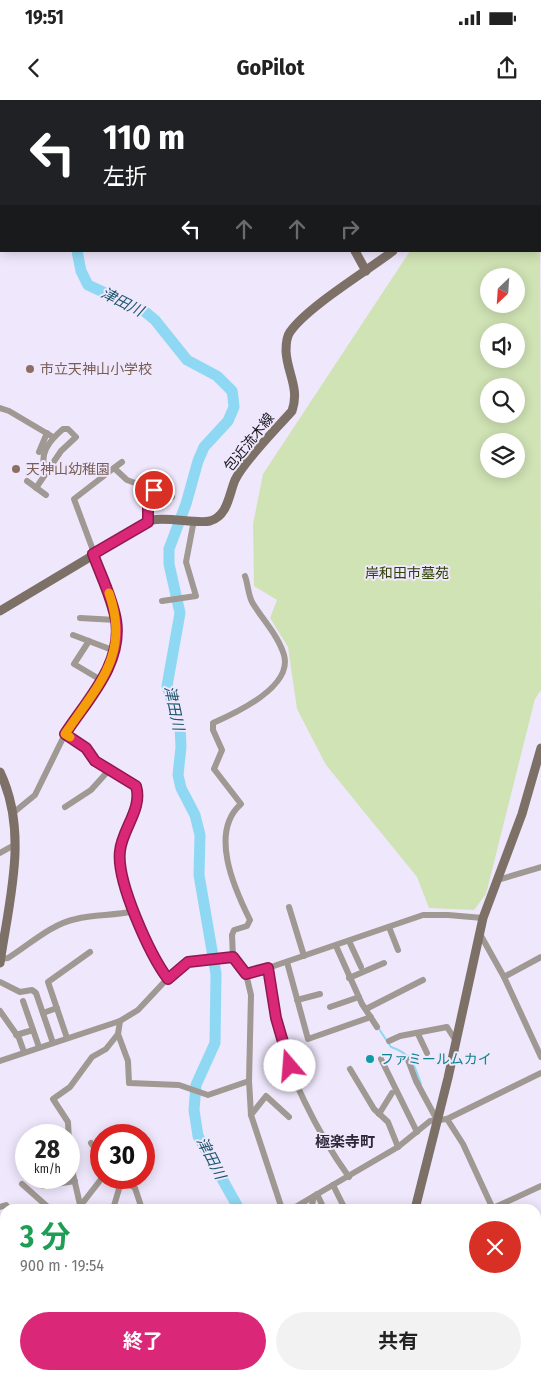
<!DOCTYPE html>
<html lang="ja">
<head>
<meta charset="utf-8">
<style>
  body { margin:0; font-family:"Fira Sans Condensed","Noto Sans JP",sans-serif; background:#f2f2f2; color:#222; height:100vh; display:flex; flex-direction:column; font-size:19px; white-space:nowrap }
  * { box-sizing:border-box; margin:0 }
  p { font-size:16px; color:#767676 }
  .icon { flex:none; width:28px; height:28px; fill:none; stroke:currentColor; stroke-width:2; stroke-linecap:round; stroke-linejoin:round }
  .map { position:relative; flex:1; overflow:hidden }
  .details { position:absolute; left:0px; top:1104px; width:541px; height:176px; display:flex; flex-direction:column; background:#fff; border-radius:15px 15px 0 0; box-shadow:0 2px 12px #0003 }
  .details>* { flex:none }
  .guide { position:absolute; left:0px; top:0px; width:541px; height:152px; box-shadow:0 2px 12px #0003; background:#202124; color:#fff; overflow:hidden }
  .needle { width:32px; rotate:205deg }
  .buttons { position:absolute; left:480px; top:168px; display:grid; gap:10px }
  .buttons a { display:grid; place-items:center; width:45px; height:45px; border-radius:50%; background:#fff; box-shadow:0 2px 12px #0003; font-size:25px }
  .speed { position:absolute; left:15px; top:1024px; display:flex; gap:10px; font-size:25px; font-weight:700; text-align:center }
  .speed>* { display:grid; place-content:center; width:65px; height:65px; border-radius:50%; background:#fff; box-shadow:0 2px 12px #0003; line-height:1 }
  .speed small { font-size:12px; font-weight:400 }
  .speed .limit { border:8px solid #d22; background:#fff; color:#111 }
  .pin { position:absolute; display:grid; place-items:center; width:42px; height:42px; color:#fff; margin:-21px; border:2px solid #fff; border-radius:50%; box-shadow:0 1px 5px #0007 }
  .me { position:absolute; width:55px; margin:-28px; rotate:342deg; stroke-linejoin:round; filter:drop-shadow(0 0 4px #0008) }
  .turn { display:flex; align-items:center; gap:18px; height:105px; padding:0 20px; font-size:22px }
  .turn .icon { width:65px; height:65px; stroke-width:2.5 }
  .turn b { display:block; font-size:35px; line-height:42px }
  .lanes { display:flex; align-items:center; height:48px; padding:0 20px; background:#0003; justify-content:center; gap:25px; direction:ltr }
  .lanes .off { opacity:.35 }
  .round { display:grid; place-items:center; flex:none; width:52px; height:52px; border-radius:26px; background:#f2f2f2 }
  .overview { display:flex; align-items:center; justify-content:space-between; height:85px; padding:0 20px }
  h1 { font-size:30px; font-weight:700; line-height:38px; color:#1e9e55 }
  .button { display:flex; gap:10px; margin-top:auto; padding:10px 20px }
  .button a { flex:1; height:58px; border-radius:30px; background:#db2777; color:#fff; font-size:20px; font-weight:700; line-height:58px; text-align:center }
  .button a+a { background:#f2f2f2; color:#222 }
  .status { display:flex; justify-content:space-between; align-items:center; height:35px; padding:0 25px; background:#fff; direction:ltr }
  .status svg { height:14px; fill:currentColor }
  header { display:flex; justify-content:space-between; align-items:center; height:65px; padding:0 20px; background:#fff; font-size:22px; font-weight:700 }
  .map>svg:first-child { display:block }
</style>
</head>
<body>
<div class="status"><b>19:51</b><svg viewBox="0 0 49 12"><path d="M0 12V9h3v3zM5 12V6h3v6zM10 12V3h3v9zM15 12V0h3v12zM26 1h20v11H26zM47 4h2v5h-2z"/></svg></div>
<header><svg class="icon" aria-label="back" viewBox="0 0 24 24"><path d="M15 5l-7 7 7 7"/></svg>GoPilot<svg class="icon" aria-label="share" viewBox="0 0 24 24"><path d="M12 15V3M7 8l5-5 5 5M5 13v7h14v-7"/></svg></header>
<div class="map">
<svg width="541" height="1279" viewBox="0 0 541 1279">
  <rect width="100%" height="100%" fill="#efe7fc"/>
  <path fill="#d0e3b4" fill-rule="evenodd" d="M540,124L541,590L535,599L486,794L474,810L429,808L417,777L326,665L297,609L288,547L270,518L277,500L254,486L253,424L263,374L410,151H540ZM489,176H516V204H489ZM489,231H516V259H489ZM489,286H516V314H489ZM489,341H516V369H489Z"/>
  <path fill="#a1b87f" d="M25,0H137V1H26Z"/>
  <path fill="#8fd8f3" d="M155,0H264L266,1H156Z"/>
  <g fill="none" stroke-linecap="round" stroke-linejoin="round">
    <path stroke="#8fd8f3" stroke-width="2" d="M379,929L391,947C412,954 414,964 421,984"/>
    <g stroke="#8fd8f3" stroke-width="11">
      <path d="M32,0L34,1"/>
      <path d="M77,151L81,171L88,185L144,211L155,220L187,260L217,276L232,291L233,297L234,307L228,321L204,347L198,361L186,404L169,449V464L180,513L167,586L180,626L181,647L178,675L181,688L195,715L200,735L199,775L216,874L215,943L196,985L194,1010L198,1036L239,1109"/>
      <path d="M256,1275V1279"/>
    </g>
    <g stroke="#a09892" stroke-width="6">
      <path d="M506,1L507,0"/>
      <path d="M0,308L9,311L53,337"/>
      <path d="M39,352L47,333"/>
      <path d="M114,368L122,362"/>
      <path d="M27,381L46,395"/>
      <path d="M36,388L61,351L76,337L68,329H63C49,341 38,354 46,373"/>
      <path d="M154,390L172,397"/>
      <path d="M245,476C248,484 248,494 252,502C262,519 278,535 284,555C293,587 236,613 213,623V630L222,650L214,669L241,704C209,732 234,788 250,820L247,826L234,830L232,835L233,857L246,874L251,895L249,981L251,1015L282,1109"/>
      <path d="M162,501L196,496L186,462L194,420"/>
      <path d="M80,518L116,520"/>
      <path d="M73,535L115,551"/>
      <path d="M89,541L74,564L101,580"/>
      <path d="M65,634L86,648L95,661L136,686C143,709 122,729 120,751C116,781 150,855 167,879"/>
      <path d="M65,707L91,690L110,669"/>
      <path d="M13,713L35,695L65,634L107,570L115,551L116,520L110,496L74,399L114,368L127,380L154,390L148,404V422"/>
      <path d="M0,753L16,744"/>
      <path d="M498,780L541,767"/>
      <path d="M289,807L304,856"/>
      <path d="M389,827L398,850"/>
      <path d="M480,834L504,877L541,857"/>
      <path d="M349,841L361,867"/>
      <path d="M336,846L362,904L377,927"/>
      <path d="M0,859L8,858C29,845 51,824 76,819C95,814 115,816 134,811"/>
      <path d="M287,862L308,939L371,917"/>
      <path d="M268,868C271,885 274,901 276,918C283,967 320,1037 349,1077"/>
      <path d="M246,874L268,868L423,815H448L483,818"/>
      <path d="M504,877L541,957"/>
      <path d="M349,878L384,863"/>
      <path d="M0,882L20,892L32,890L36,893L53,943"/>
      <path d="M297,900L320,894"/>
      <path d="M23,901L39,947"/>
      <path d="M330,907L359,897"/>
      <path d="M366,909L423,880"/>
      <path d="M0,911L19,938L24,952"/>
      <path d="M43,913L57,908"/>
      <path d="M120,921L118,934L128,961L129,983L179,985L208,995L249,981"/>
      <path d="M418,934L427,953"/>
      <path d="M16,935L33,930"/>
      <path d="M67,938L48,882L90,852"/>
      <path d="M389,941L400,936L447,927L456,941"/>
      <path d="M381,959L417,1032"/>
      <path d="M408,960L416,981L437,1020"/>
      <path d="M0,961L120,921L138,910L167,879L188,862L233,857"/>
      <path d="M350,969L374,1009L388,1022L398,1047"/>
      <path d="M379,1014L392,993"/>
      <path d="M251,1015L266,996L289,1017"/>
      <path d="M447,1019L463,1044L493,1109"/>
      <path d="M91,1043L101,1057"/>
      <path d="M144,1060L146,1061"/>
      <path d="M50,1078L51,1085"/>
      <path d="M119,1078L135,1088L142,1109"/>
      <path d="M22,1084L49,1108L81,1107"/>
      <path d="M333,1085L345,1109"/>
      <path d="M43,1086L75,1081"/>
      <path d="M317,1094L324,1109"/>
      <path d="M81,1105L102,1078"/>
      <path d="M0,1107L6,1105L9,1109"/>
      <path d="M81,1109L70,1061L68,1022L53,999L70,987L92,957L106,949L118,934"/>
      <path d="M113,1109L122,1079"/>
      <path d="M292,1109L314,1096"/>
      <path d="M311,1109L314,1096L398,1047L430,1021L447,1019L541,973"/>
      <path d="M491,1109L541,1086"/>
      <path d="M536,1196L541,1193"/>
      <path d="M0,1270L5,1264"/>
      <path d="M36,1275L44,1279"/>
      <path d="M190,1275L191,1279"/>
      <path d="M269,1275V1279"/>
      <path d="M329,1275L332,1279"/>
      <path d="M385,1275V1279"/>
      <path d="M349,1279L356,1275"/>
    </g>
    <g stroke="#7c7067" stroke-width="9">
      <path d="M285,0V1"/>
      <path d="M540,119L541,120"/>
      <path d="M355,151L366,171"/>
      <path d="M0,511L152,420C169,417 197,424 210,421C228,416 229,394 235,380C244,361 277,328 292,311C300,288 287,273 286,251C286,246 287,236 290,232C307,207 367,171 393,151"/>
      <path d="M0,672C29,733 9,800 0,863"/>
      <path d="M415,1109L448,978L483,818L522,714L541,648"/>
      <path d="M433,1275L435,1279"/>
    </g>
  </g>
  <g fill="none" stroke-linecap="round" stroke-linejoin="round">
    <g stroke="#8e194d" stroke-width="12">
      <path id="route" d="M154,390L148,404V422L93,454C101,476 112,497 116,520C123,564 87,600 65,634L86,648L95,661L136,686C143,709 122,729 120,751C116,781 150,855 168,879L188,862L233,857L246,874L268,868L276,918L290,966"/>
    </g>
    <use href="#route" stroke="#db2777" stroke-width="9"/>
    <path stroke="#f59e0b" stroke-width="9" d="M70,637L65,634C97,586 131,555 109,493"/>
  </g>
  <g fill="#8d6e63" stroke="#efe7fc" stroke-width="2">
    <circle cx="30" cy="269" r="5"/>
    <circle cx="16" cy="369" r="5"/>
  </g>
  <circle fill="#0f9aa8" stroke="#efe7fc" stroke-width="2" cx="370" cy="959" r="5"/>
  <g text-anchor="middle" stroke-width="4" stroke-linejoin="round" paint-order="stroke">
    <g font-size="14" fill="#785e54" stroke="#efe7fc" text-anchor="start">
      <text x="40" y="274">市立天神山小学校</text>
      <text x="26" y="374">天神山幼稚園</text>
    </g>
    <g font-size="14" fill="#17151c" stroke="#efe7fc">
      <text transform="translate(249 342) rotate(-51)" y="5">包近流木線</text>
    </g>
    <g font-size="14" fill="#2d4100" stroke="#efe7fc">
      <text x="407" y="478">岸和田市墓苑</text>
    </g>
    <g font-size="14" fill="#0d838f" stroke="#efe7fc" text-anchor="start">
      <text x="380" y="964">ファミールムカイ</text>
    </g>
    <g font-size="15" font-style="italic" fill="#1c576b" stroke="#efe7fc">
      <text transform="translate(122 202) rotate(27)" y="5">津田川</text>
      <text transform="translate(174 608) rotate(78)" y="5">津田川</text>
      <text transform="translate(211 1058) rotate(63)" y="5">津田川</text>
    </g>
    <g font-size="15" font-weight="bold" fill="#2f2838" stroke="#efe7fc">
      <text x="345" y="1047">極楽寺町</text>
    </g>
  </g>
</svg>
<div class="buttons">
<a><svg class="needle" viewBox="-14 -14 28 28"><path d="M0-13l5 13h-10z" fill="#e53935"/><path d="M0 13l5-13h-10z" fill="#767676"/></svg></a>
<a><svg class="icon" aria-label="sound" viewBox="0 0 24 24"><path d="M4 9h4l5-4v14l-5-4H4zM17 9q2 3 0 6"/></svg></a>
<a><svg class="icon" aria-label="search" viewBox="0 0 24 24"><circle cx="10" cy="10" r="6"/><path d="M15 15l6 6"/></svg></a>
<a><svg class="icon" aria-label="layers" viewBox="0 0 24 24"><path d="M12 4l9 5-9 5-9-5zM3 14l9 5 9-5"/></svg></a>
</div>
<div class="speed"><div>28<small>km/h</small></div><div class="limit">30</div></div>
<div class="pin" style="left:154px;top:390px;background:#d93025"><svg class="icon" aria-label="arrive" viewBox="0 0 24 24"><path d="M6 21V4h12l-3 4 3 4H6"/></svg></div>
<svg class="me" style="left:290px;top:966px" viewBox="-20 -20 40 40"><circle r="19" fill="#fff"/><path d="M0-13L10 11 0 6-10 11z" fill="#db2777"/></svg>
<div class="guide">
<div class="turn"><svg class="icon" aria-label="left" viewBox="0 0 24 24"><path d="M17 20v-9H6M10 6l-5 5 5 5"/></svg><div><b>110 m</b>左折</div></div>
<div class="lanes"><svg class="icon" aria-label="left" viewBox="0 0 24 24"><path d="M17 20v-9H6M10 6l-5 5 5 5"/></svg><svg class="icon off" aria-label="ahead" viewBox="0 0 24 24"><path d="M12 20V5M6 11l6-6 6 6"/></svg><svg class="icon off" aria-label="ahead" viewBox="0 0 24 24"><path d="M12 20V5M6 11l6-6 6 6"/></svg><svg class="icon off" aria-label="right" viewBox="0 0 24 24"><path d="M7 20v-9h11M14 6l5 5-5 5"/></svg></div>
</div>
<section class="details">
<div class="overview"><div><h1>3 分</h1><p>900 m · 19:54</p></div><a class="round" style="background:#d93025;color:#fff"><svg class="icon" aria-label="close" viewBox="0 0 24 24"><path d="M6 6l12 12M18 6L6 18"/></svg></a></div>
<div class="button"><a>終了</a><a>共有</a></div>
</section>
</div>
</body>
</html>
